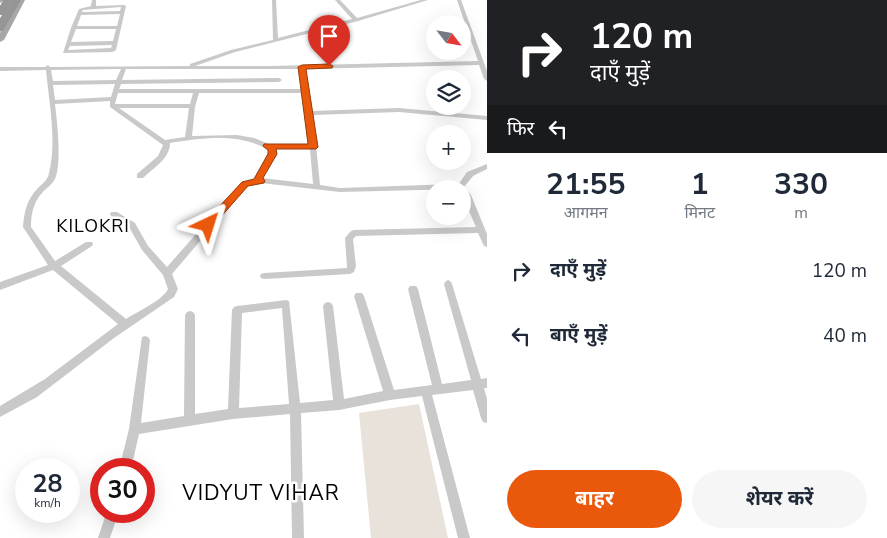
<!DOCTYPE html>
<html lang="hi">
<head>
<meta charset="utf-8">
<style>
  body { margin:0; font-family:"Nunito Sans","Noto Sans Devanagari",sans-serif; background:#f6f6f7; color:#1f2937; height:100vh; display:flex; flex-direction:column; font-size:19px; white-space:nowrap }
  * { box-sizing:border-box; margin:0 }
  p { font-size:16px; color:#747a83 }
  .icon { flex:none; width:28px; height:28px; fill:none; stroke:currentColor; stroke-width:2; stroke-linecap:round; stroke-linejoin:round }
  .map { position:relative; flex:1; overflow:hidden }
  .panel { display:flex; flex-direction:column; background:#fff; width:400px }
  .panel>* { flex:none }
  .guide { background:#202124; color:#fff; overflow:hidden }
  .needle { width:32px; rotate:121deg }
  .controls { position:absolute; left:426px; top:15px; display:grid; gap:10px }
  .controls a { display:grid; place-items:center; width:45px; height:45px; border-radius:50%; background:#fff; box-shadow:0 5px 20px #0002; font-size:25px }
  .speed { position:absolute; left:15px; top:458px; display:flex; gap:10px; font-size:25px; font-weight:700; text-align:center }
  .speed>* { display:grid; place-content:center; width:65px; height:65px; border-radius:50%; background:#fff; box-shadow:0 5px 20px #0002; line-height:1 }
  .speed small { font-size:12px; font-weight:400 }
  .speed .limit { border:8px solid #d22; background:#fff; color:#111 }
  .pin { position:absolute; display:grid; place-items:center; width:42px; height:42px; color:#fff; margin:-51px -21px; border-radius:50% 50% 50% 0; rotate:-45deg; box-shadow:0 0 5px #0007 }
  .pin .icon { rotate:45deg }
  .me { position:absolute; width:55px; margin:-28px; rotate:41deg; stroke-linejoin:round; filter:drop-shadow(0 0 4px #0008) }
  .turn { display:flex; align-items:center; gap:18px; height:105px; padding:0 20px; font-size:22px }
  .turn .icon { width:65px; height:65px; stroke-width:2.5 }
  .turn b { display:block; font-size:35px; line-height:42px }
  .then { display:flex; align-items:center; height:48px; padding:0 20px; background:#0003; gap:10px; font-size:19px }
  .eta { display:flex; justify-content:space-evenly; align-items:center; height:85px; text-align:center }
  .eta b { font-size:30px; font-weight:700; line-height:35px }
  .button { display:flex; gap:10px; margin-top:auto; padding:10px 20px }
  .button a { flex:1; height:58px; border-radius:30px; background:#ea580c; color:#fff; font-size:20px; font-weight:700; line-height:58px; text-align:center }
  .button a+a { background:#f6f6f7; color:#1f2937 }
  ul { padding:0; list-style:none }
  li { display:flex; align-items:center; gap:15px; height:65px; padding:0 20px }
  li div { flex:1 }
  li b { display:block; font-size:19px }
  li em { font-style:normal }
  main { display:flex; flex:1; min-height:0 }
  .map>svg:first-child { display:block }
</style>
</head>
<body>
<main>
<div class="map">
<svg width="487" height="538" viewBox="0 0 487 538">
  <rect width="100%" height="100%" fill="#fff"/>
  <path fill="#e9e2db" d="M419,404L448,538H371L359,413Z"/>
  <g fill="none" stroke-linecap="round" stroke-linejoin="round">
    <g fill="#c9c9c9" fill-rule="evenodd">
      <path d="M92,0H96V6L124,5L126,6L116,50L113,52L63,53L71,28L79,9L91,6ZM121,7L120,11L82,12L83,10ZM120,14L117,26H77L81,15ZM76,29H116L113,41L71,42ZM112,45L111,48L68,50L70,46Z"/>
      <path d="M272,0H276L278,38L352,19L335,0H340L357,18L421,0H428L358,21L235,52L195,66H271L478,61L457,0H461L487,71V81L484,79L479,65L305,69L312,111L399,108L487,116V120L399,112L313,115L320,185L340,188L454,184L458,185L467,172L487,164V169L473,176L464,187L471,195L487,234V247L484,246L478,233L356,236L353,239L356,266L354,272L350,274L264,279L261,278L260,276L261,274L264,273L347,268L345,238L351,231L354,230L476,227L462,195V189L340,192L261,183L247,186L172,274L178,289L174,297L114,338L37,397L0,417V406L45,379L118,324L53,270L0,290V282L48,265L23,227C24,212 27,199 38,188C42,184 48,180 49,173C57,142 49,102 46,70L0,71V67H45L48,65L50,67L190,66V64L231,50L273,40ZM121,69L116,80L53,81L51,70ZM126,69H300L303,89H119L121,84L279,82L282,80L279,78L122,80ZM115,84L111,97L55,100L53,85ZM118,93H193L190,104H115ZM199,93H303L309,145L269,144L254,138L237,135L192,136L195,107ZM110,101V107L163,145L158,156L137,174V178H143C153,168 170,159 170,143C201,138 242,132 269,151L254,178L255,180L242,182L167,267L148,246L135,223L117,212H111L110,214L111,216L129,227L142,250L163,275L168,289C162,301 138,311 126,319L61,266L92,246L93,244L92,242H86L55,261L31,227C31,215 33,203 42,193C46,188 52,185 55,179C62,163 57,121 55,104ZM119,108H189L185,137L165,140ZM275,148L310,149L313,184L262,178L275,154L276,150Z"/>
      <path d="M448,280L451,282L452,284L481,379L487,378V388H484L487,399V423L483,422L481,418L473,390L432,395L470,538H458L422,396L390,400L339,410L301,413L304,538H292L290,414L233,419L139,434L131,469H119L129,429L142,337L145,336L148,337L150,340L141,423L184,416L185,315L187,312L190,311L193,312L195,315V414L228,409L232,310L234,307L237,306L286,300L289,301L300,403L333,400L323,306L325,303L328,302L331,303L333,306L344,399L383,391L354,296L356,293H362L364,296L394,390L432,385L408,289L410,286H416L418,289L442,384L471,380L444,284L445,282ZM282,308L289,404L239,408L242,313Z"/>
      <path d="M107,511H119L110,538H98Z"/>
    </g>
    <g fill="#a7a7a7" fill-rule="evenodd">
      <path d="M0,0H4L0,3Z"/>
      <path d="M19,0H25L4,40L0,42V33Z"/>
    </g>
    <path fill="#969696" fill-rule="evenodd" d="M3,0H11L3,15H0V6Z"/>
    <path stroke="#969696" stroke-width="9" d="M0,27L16,0"/>
  </g>
  <path fill="#ea580c" stroke="#983908" d="M329,64L333,66L332,68L306,69L318,147L316,149H276L277,154L263,178L265,181L264,183L248,186L211,228H204L202,225L204,223L242,182L254,179L268,154V150L263,146L264,144H308L298,67L302,65Z"/>
  <g text-anchor="middle" stroke-width="5" stroke-linejoin="round" paint-order="stroke">
    <g font-size="18" letter-spacing="1" fill="#000" stroke="#fff">
      <text x="93" y="232">KILOKRI</text>
    </g>
    <g font-size="21" letter-spacing="1" fill="#000" stroke="#fff">
      <text x="261" y="500">VIDYUT VIHAR</text>
    </g>
  </g>
</svg>
<div class="controls">
<a><svg class="needle" viewBox="-14 -14 28 28"><path d="M0-13l5 13h-10z" fill="#e53935"/><path d="M0 13l5-13h-10z" fill="#747a83"/></svg></a>
<a><svg class="icon" aria-label="layers" viewBox="0 0 24 24"><path d="M12 4l9 5-9 5-9-5zM3 14l9 5 9-5"/></svg></a>
<a>+</a>
<a>−</a>
</div>
<div class="speed"><div>28<small>km/h</small></div><div class="limit">30</div></div>
<div class="pin" style="left:329px;top:66px;background:#d93025"><svg class="icon" aria-label="arrive" viewBox="0 0 24 24"><path d="M6 21V4h12l-3 4 3 4H6"/></svg></div>
<svg class="me" style="left:208px;top:225px" viewBox="-20 -20 40 40"><path d="M0-17L14 15 0 8-14 15z" fill="#ea580c" stroke="#fff" stroke-width="4"/></svg>
</div>
<section class="panel">
<div class="guide">
<div class="turn"><svg class="icon" aria-label="right" viewBox="0 0 24 24"><path d="M7 20v-9h11M14 6l5 5-5 5"/></svg><div><b>120 m</b>दाएँ मुड़ें</div></div>
<div class="then">फिर<svg class="icon" aria-label="left" viewBox="0 0 24 24"><path d="M17 20v-9H6M10 6l-5 5 5 5"/></svg></div>
</div>
<div class="eta">
<div><b>21:55</b><p>आगमन</p></div>
<div><b>1</b><p>मिनट</p></div>
<div><b>330</b><p>m</p></div>
</div>
<ul>
<li><svg class="icon" aria-label="right" viewBox="0 0 24 24"><path d="M7 20v-9h11M14 6l5 5-5 5"/></svg><div><b>दाएँ मुड़ें</b></div><em>120 m</em></li>
<li><svg class="icon" aria-label="left" viewBox="0 0 24 24"><path d="M17 20v-9H6M10 6l-5 5 5 5"/></svg><div><b>बाएँ मुड़ें</b></div><em>40 m</em></li>
</ul>
<div class="button"><a>बाहर</a><a>शेयर करें</a></div>
</section>
</main>
</body>
</html>
